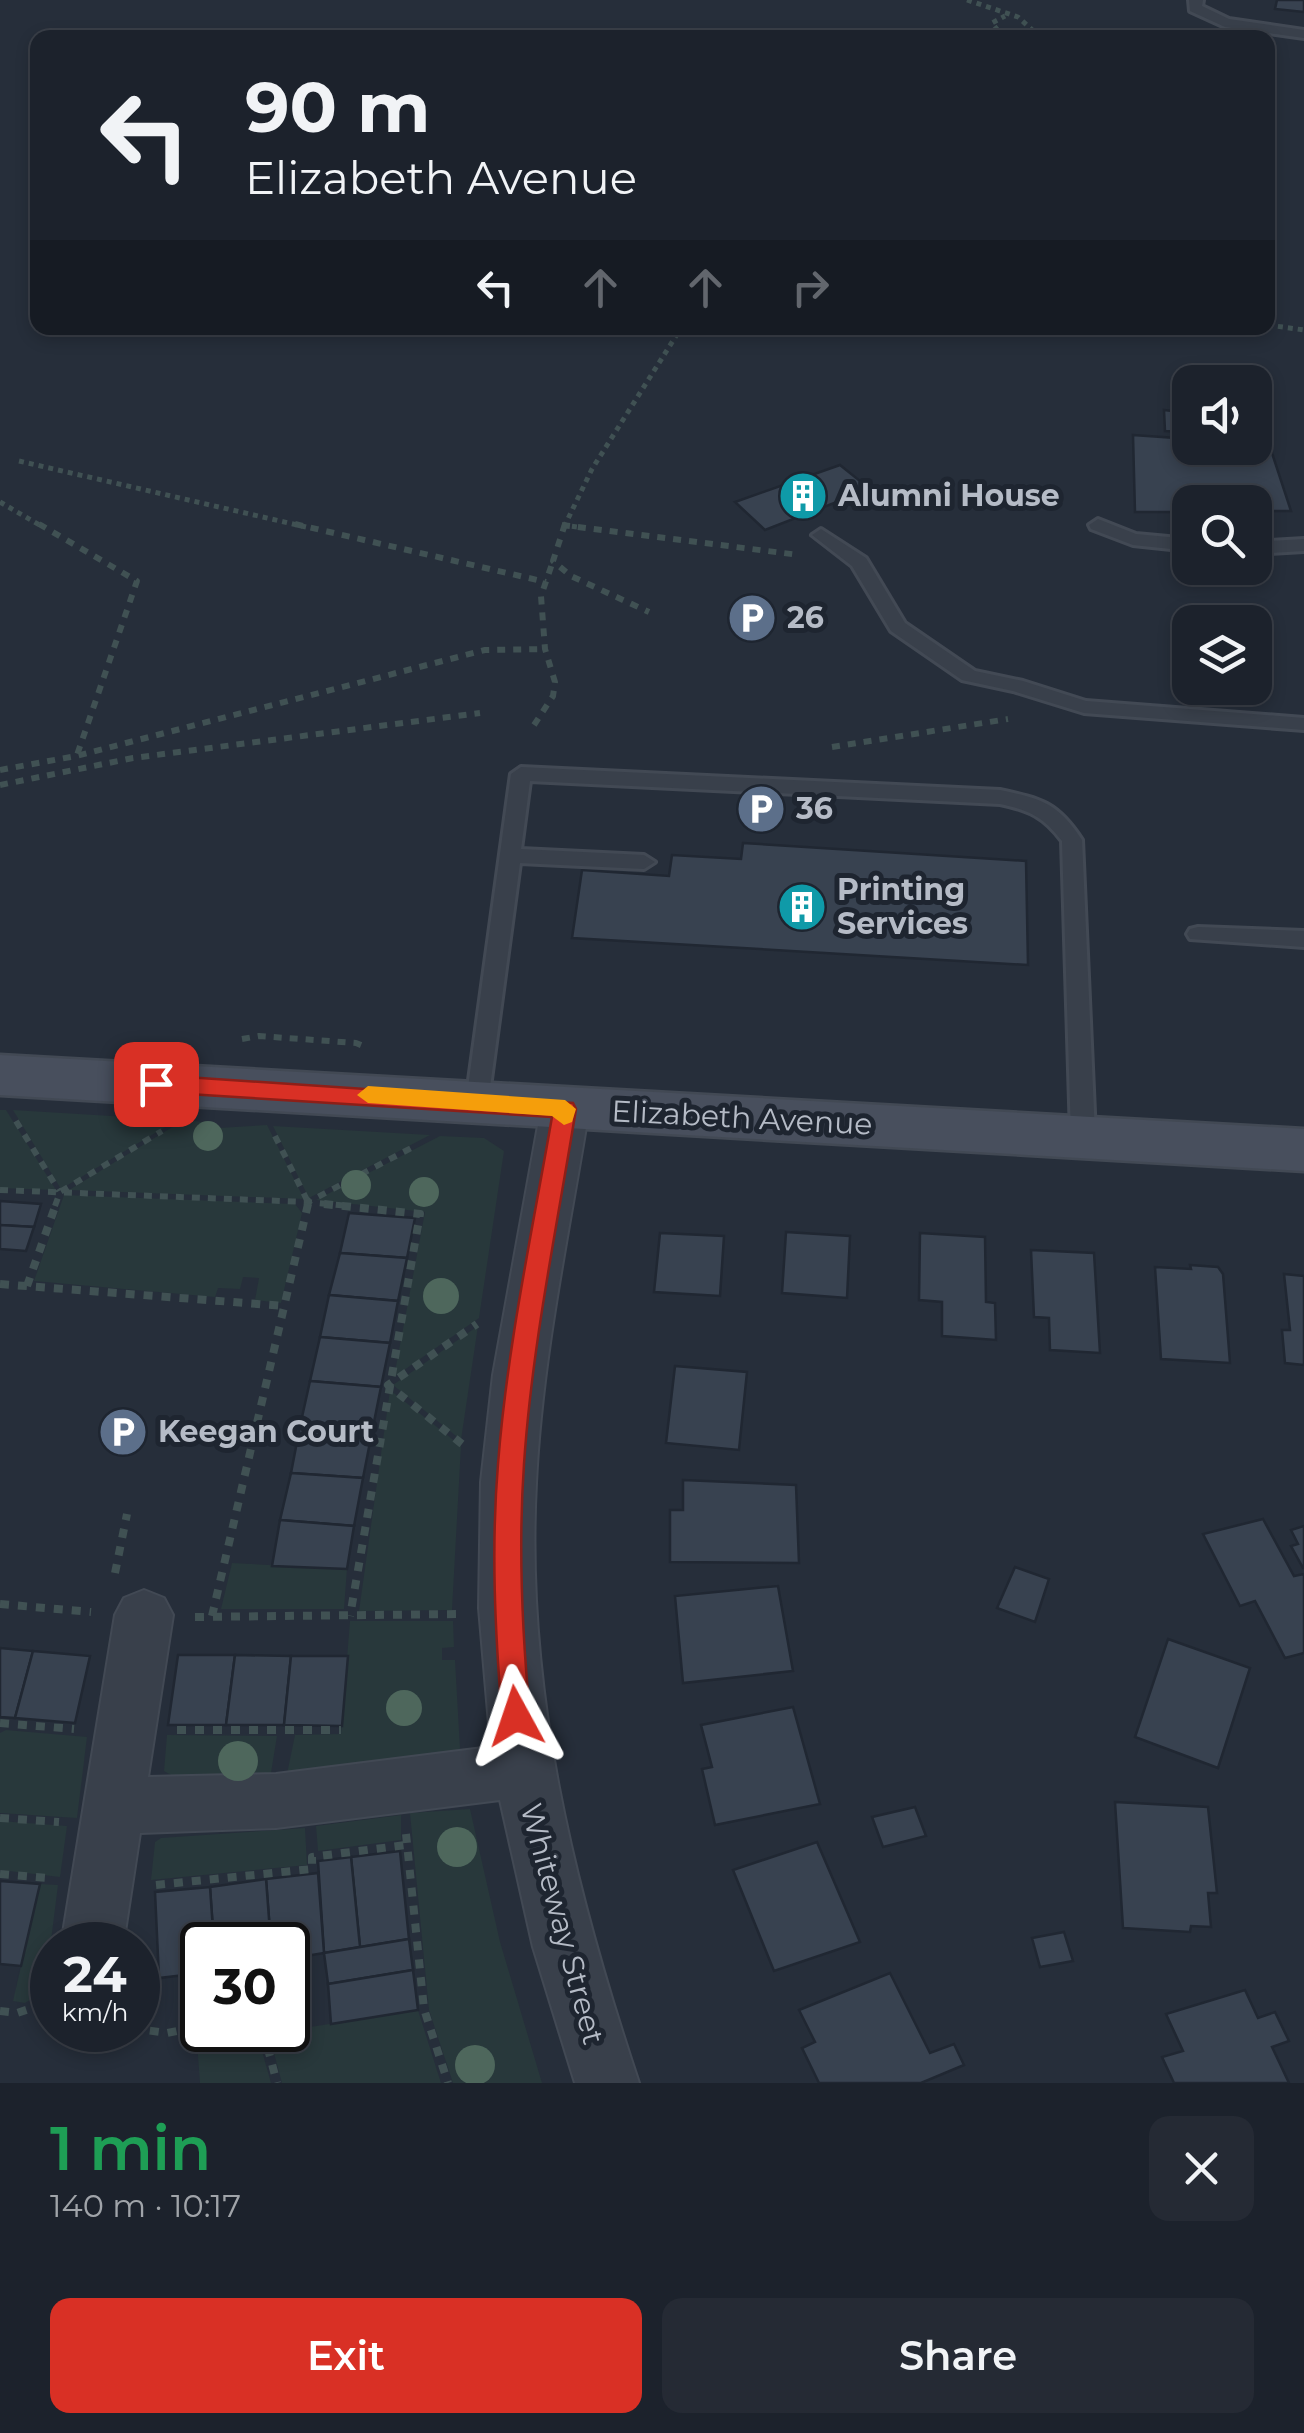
<!DOCTYPE html>
<html lang="en">
<head>
<meta charset="utf-8">
<style>
  body { margin:0; font-family:Montserrat,sans-serif; background:#252a34; color:#f1f3f6; height:100vh; display:flex; flex-direction:column; font-size:38px; white-space:nowrap }
  * { box-sizing:border-box; margin:0 }
  p { font-size:32px; color:#a0a4a9 }
  .icon { flex:none; width:55px; height:55px; fill:none; stroke:currentColor; stroke-width:2; stroke-linecap:round; stroke-linejoin:round }
  .map { position:relative; height:2083px; overflow:hidden }
  .side { display:flex; flex-direction:column; background:#1c222c; flex:1 }
  .side>* { flex:none }
  .guide { position:absolute; left:30px; top:30px; width:1245px; height:305px; border-radius:20px; box-shadow:0 5px 15px #0003,0 0 0 2px #3a3f48; background:#1c222c; color:#f1f3f6; overflow:hidden }
  .fabs { position:absolute; left:1172px; top:365px; display:grid; gap:20px }
  .fabs a { display:grid; place-items:center; width:100px; height:100px; border-radius:20px; background:#1c222c; box-shadow:0 5px 15px #0003,0 0 0 2px #3a3f48; font-size:50px }
  .speed { position:absolute; left:30px; top:1922px; display:flex; gap:20px; font-size:50px; font-weight:700; text-align:center }
  .speed>* { display:grid; place-content:center; width:130px; height:130px; border-radius:50%; background:#1c222c; box-shadow:0 5px 15px #0003,0 0 0 2px #3a3f48; line-height:1 }
  .speed small { font-size:25px; font-weight:400 }
  .speed .limit { border:5px solid #111; border-radius:15px; background:#fff; color:#111 }
  .pin { position:absolute; display:grid; place-items:center; width:85px; height:85px; color:#fff; margin:-42px; border-radius:20px; box-shadow:0 5px 15px #0006 }
  .me { position:absolute; width:110px; margin:-55px; rotate:355deg; stroke-linejoin:round; filter:drop-shadow(0 0 8px #0008) }
  .turn { display:flex; align-items:center; gap:35px; height:210px; padding:0 50px; font-size:45px }
  .turn .icon { width:130px; height:130px; stroke-width:2.5 }
  .turn b { display:block; font-size:70px; line-height:85px }
  .lanes { display:flex; align-items:center; height:95px; padding:0 50px; background:#0003; justify-content:center; gap:50px; direction:ltr }
  .lanes .off { opacity:.35 }
  .round { display:grid; place-items:center; flex:none; width:105px; height:105px; border-radius:20px; background:#252a34 }
  .overview { display:flex; align-items:center; justify-content:space-between; height:170px; padding:0 50px }
  h1 { font-size:60px; font-weight:600; line-height:75px; color:#1e9e55 }
  .button { display:flex; gap:20px; margin-top:auto; padding:20px 50px }
  .button a { flex:1; height:115px; border-radius:20px; background:#d93025; color:#fff; font-size:40px; font-weight:600; line-height:115px; text-align:center }
  .button a+a { background:#252a34; color:#f1f3f6 }
  .map>svg:first-child { display:block }
</style>
</head>
<body>
<div class="map">
<svg width="1304" height="2083" viewBox="0 0 1304 2083">
  <rect width="100%" height="100%" fill="#262e3a"/>
  <g fill="#28383b">
    <path d="M0,1110H6L56,1190L0,1188Z"/>
    <path d="M13,1110L177,1120L61,1189Z"/>
    <path d="M184,1120L203,1122L202,1129L267,1125L304,1199L69,1190Z"/>
    <path d="M273,1126L430,1135L309,1198Z"/>
    <path d="M440,1136L484,1138L504,1151L479,1318L394,1377L425,1212L316,1200Z"/>
    <path d="M64,1195L295,1204L302,1213L281,1303L255,1300L259,1278L243,1277L240,1289L218,1288L215,1297L34,1281Z"/>
    <path d="M478,1326L461,1440L393,1385Z"/>
    <path d="M390,1390L461,1446L452,1610L359,1611Z"/>
    <path d="M232,1563L347,1569L344,1609H221Z"/>
    <path d="M350,1621H453L454,1647L442,1648V1660H455L460,1749L432,1758L287,1774L295,1735L341,1734Z"/>
    <path d="M6,1730L87,1737L77,1818L0,1813V1733Z"/>
    <path d="M167,1735L277,1736L271,1773L180,1780L164,1771Z"/>
    <path d="M470,1809L500,1942L542,2083H453L429,2010L410,1813Z"/>
    <path d="M401,1815V1840L318,1851L316,1826Z"/>
    <path d="M0,1821L67,1826L60,1877L0,1870Z"/>
    <path d="M305,1828L307,1865L151,1880L155,1842L161,1838Z"/>
    <path d="M40,1884L58,1885L46,1981L42,1992L25,2003L13,2001Z"/>
    <path d="M418,2010L441,2083H282L271,2042L285,2031Z"/>
    <path d="M257,2033L271,2083H200L197,2043Z"/>
  </g>
  <g fill="#384250" stroke="#202732" stroke-width="2.5">
    <path d="M1277,0H1304V12L1275,9Z"/>
    <path d="M1164,410L1190,413V432L1165,431Z"/>
    <path d="M1133,435L1190,439V448L1269,444L1291,511H1255V502H1190V512H1135Z"/>
    <path d="M840,465L870,489L765,530L735,502Z"/>
    <path d="M743,843L1026,861L1028,965L572,938L582,870L669,876L672,855L741,859Z"/>
    <path d="M0,1201L41,1204L34,1227L0,1225Z"/>
    <path d="M349,1213L415,1218L407,1258L340,1253Z"/>
    <path d="M0,1225L34,1227L26,1251L0,1249Z"/>
    <path d="M786,1232L850,1236L847,1298L782,1293Z"/>
    <path d="M660,1233L724,1236L720,1296L654,1292Z"/>
    <path d="M920,1233L985,1237L986,1302L995,1303L996,1340L942,1336V1302L919,1300Z"/>
    <path d="M1031,1250L1094,1253L1100,1353L1050,1350L1049,1318L1034,1317Z"/>
    <path d="M340,1253L407,1258L398,1301L329,1295Z"/>
    <path d="M1190,1265L1218,1267L1223,1274L1230,1363L1161,1359L1155,1267L1191,1269Z"/>
    <path d="M1284,1274L1304,1276V1365L1285,1363L1282,1330H1290Z"/>
    <path d="M329,1295L398,1301L390,1343L320,1337Z"/>
    <path d="M320,1337L390,1343L381,1387L310,1381Z"/>
    <path d="M675,1366L747,1372L739,1450L666,1443Z"/>
    <path d="M310,1381L381,1387L372,1432L300,1426Z"/>
    <path d="M300,1426L372,1432L363,1478L291,1473Z"/>
    <path d="M291,1473L363,1478L354,1526L280,1520Z"/>
    <path d="M683,1480L796,1485L799,1563L670,1562V1510H683Z"/>
    <path d="M1263,1519L1294,1576L1304,1574V1653L1285,1658L1255,1601L1240,1606L1203,1534Z"/>
    <path d="M280,1520L354,1526L347,1569L272,1566Z"/>
    <path d="M1304,1526V1568H1303L1291,1546L1298,1544L1291,1530Z"/>
    <path d="M1015,1567L1049,1579L1035,1622L997,1608Z"/>
    <path d="M778,1586L793,1671L683,1683L675,1596Z"/>
    <path d="M1168,1639L1250,1668L1218,1768L1135,1737Z"/>
    <path d="M0,1648L33,1651L15,1718L0,1717Z"/>
    <path d="M33,1651L90,1656L75,1723L15,1718Z"/>
    <path d="M178,1655H235L226,1725H168Z"/>
    <path d="M235,1655L291,1656L284,1725H226Z"/>
    <path d="M291,1656H348L342,1726L284,1725Z"/>
    <path d="M793,1707L820,1804L715,1825L702,1769L712,1767L701,1725Z"/>
    <path d="M1115,1802L1208,1807L1217,1893H1208L1211,1927L1191,1926L1190,1932L1123,1928Z"/>
    <path d="M915,1807L926,1836L883,1847L872,1817Z"/>
    <path d="M817,1842L860,1942L774,1971L733,1870Z"/>
    <path d="M400,1851L409,1939L360,1947L351,1857Z"/>
    <path d="M351,1857L360,1947L324,1953L318,1861Z"/>
    <path d="M318,1873L324,1953L288,1959V1945H271L266,1879Z"/>
    <path d="M266,1879L271,1945H214L210,1887Z"/>
    <path d="M0,1881L40,1884L21,1966L0,1964Z"/>
    <path d="M210,1887L214,1945H202V1973L159,1978L155,1892Z"/>
    <path d="M1064,1932L1073,1961L1040,1967L1032,1938Z"/>
    <path d="M409,1939L413,1970L328,1984L324,1953Z"/>
    <path d="M413,1970L418,2010L331,2024L328,1984Z"/>
    <path d="M890,1973L930,2053L954,2044L964,2065L921,2083H819L802,2048L815,2042L799,2010Z"/>
    <path d="M1245,1990L1258,2018L1275,2012L1289,2041L1272,2047L1289,2083H1174L1162,2057L1183,2051L1166,2014Z"/>
  </g>
  <g fill="none" stroke-linecap="round" stroke-linejoin="round">
    <g stroke="#424954" stroke-width="6">
      <g id="lane">
        <path d="M1189,0H1203L1202,6L1229,19L1304,30V38L1225,27L1190,11Z"/>
        <path d="M1098,519L1136,534L1190,539V551L1133,545L1091,529L1089,525Z"/>
        <path d="M821,529L866,558L905,623L975,671L1023,681L1086,701L1304,718V730L1084,713L1013,691L962,680L891,631L852,566L812,535Z"/>
        <path d="M1304,539V551L1255,554V542Z"/>
        <path d="M521,767L1000,790C1042,799 1058,803 1082,840L1095,1135L1091,1141H1075L1071,1135L1062,841C1044,817 1029,810 1000,804L530,781L521,849L644,855L655,862L644,869L520,863L488,1102L485,1108H469L466,1102L511,774Z"/>
        <path d="M1198,927L1304,931V947L1190,939L1187,934L1190,929Z"/>
      </g>
    </g>
    <g stroke="#424954" stroke-width="4">
      <path id="street" d="M565,1091L582,1096L589,1109C569,1233 542,1357 536,1483C525,1690 574,1888 639,2083H575L533,1947L500,1800L276,1828L140,1833L123,1945H61L115,1615L124,1598L144,1590L164,1598L173,1615L148,1777L276,1774L491,1747L479,1608L481,1482L493,1375L541,1109L548,1096Z"/>
    </g>
    <g stroke="#424954" stroke-width="5">
      <path id="secondary" d="M0,1055L1304,1129V1171L0,1095Z"/>
    </g>
    <g stroke="#405153" stroke-width="5" stroke-dasharray="5 5" stroke-linecap="butt">
      <path d="M967,0L1018,17L1041,38"/>
      <path d="M1004,38L992,23L1005,16"/>
      <path d="M1268,325L1304,330"/>
      <path d="M19,461L306,527"/>
      <path d="M0,502L43,527"/>
      <path d="M562,525L577,527"/>
      <path d="M564,527L592,469L681,328"/>
    </g>
    <g stroke="#405153" stroke-width="6" stroke-dasharray="8 8" stroke-linecap="butt">
      <path d="M39,524L137,581L77,755"/>
      <path d="M295,524L546,582"/>
      <path d="M565,524L553,561L571,576L649,612"/>
      <path d="M562,525L799,555"/>
      <path d="M534,725L553,696L555,682L545,649L541,596L553,561"/>
      <path d="M832,747L1008,719"/>
      <path d="M0,770L76,756L485,650L545,649"/>
      <path d="M0,785L133,758L480,713"/>
      <path d="M242,1039L259,1036L356,1043L368,1048"/>
      <path d="M16,1121L59,1191"/>
      <path d="M275,1136L308,1202"/>
      <path d="M0,1190L308,1202L415,1146"/>
      <path d="M55,1206L60,1192L162,1131"/>
      <path d="M307,1206L308,1202L348,1206"/>
    </g>
    <g stroke="#405153" stroke-width="8" stroke-dasharray="9 9" stroke-linecap="butt">
      <path d="M324,1204L420,1214L350,1616"/>
      <path d="M0,1284L284,1306"/>
      <path d="M27,1286L56,1204"/>
      <path d="M462,1444L388,1385L477,1324"/>
      <path d="M115,1573L127,1514"/>
      <path d="M0,1604L91,1612"/>
      <path d="M212,1616L308,1204"/>
      <path d="M195,1617L458,1614"/>
      <path d="M0,1723L74,1729"/>
      <path d="M177,1730H341"/>
      <path d="M0,1818L59,1822"/>
      <path d="M406,1834L424,2009L448,2083"/>
      <path d="M0,1874L48,1878"/>
      <path d="M156,1885L312,1869V1857L406,1845"/>
      <path d="M139,1964L138,2009L145,2030L167,2033L202,2026"/>
      <path d="M0,2011L17,2013L38,2006L50,1984L52,1965"/>
      <path d="M263,2030L277,2083"/>
    </g>
    <use href="#lane" fill="#39404b" fill-rule="evenodd"/>
    <use href="#street" fill="#39404b" fill-rule="evenodd"/>
    <use href="#secondary" fill="#484f5d" fill-rule="evenodd"/>
  </g>
  <g fill="#4e675c">
    <circle cx="208" cy="1136" r="15"/>
    <circle cx="356" cy="1185" r="15"/>
    <circle cx="424" cy="1192" r="15"/>
    <circle cx="441" cy="1296" r="18"/>
    <circle cx="404" cy="1708" r="18"/>
    <circle cx="238" cy="1761" r="20"/>
    <circle cx="457" cy="1847" r="20"/>
    <circle cx="475" cy="2065" r="20"/>
  </g>
  <path fill="#d93025" stroke="#8d1f18" stroke-width="2.5" d="M156,1075L573,1103L576,1109C557,1227 532,1345 524,1464C518,1549 522,1632 530,1716L526,1725L516,1729L506,1725L502,1716C495,1632 491,1548 498,1464C507,1348 532,1232 552,1117L156,1092L144,1084Z"/>
  <path fill="#f59e0b" d="M368,1086L565,1100L576,1109L572,1122L564,1125L552,1116L368,1103L357,1095Z"/>
  <defs>
    <g id="building-disc" transform="scale(2.5)"><circle r="9.5" fill="#0f9aa8" stroke="#1e2530"/><path d="M-4-6H4V6H1V3H-1V6H-4ZM-2.5-4.3h1.7v1.8h-1.7ZM.8-4.3h1.7v1.8H.8ZM-2.5-1h1.7V.8h-1.7ZM.8-1h1.7V.8H.8Z" fill="#fff"/></g>
    <g id="parking-disc" transform="scale(2.5)"><circle r="9.5" fill="#5c6f8a" stroke="#1e2530"/><path d="M-3.5-5.5H1a3.5 3.5 0 0 1 0 7H-1V5.5H-3.5ZM-1-3.4V-.6H.8a1.4 1.4 0 0 0 0-2.8Z" fill="#fff"/></g>
  </defs>
  <g fill-rule="evenodd">
    <use href="#building-disc" x="803" y="496"/>
    <use href="#parking-disc" x="752" y="618"/>
    <use href="#parking-disc" x="761" y="809"/>
    <use href="#building-disc" x="802" y="907"/>
    <use href="#parking-disc" x="123" y="1432"/>
  </g>
  <g text-anchor="middle" stroke-width="10" stroke-linejoin="round" paint-order="stroke">
    <g font-size="30" font-weight="bold" fill="#b5bbc6" stroke="#1e2530" text-anchor="start">
      <text x="838" y="506">Alumni House</text>
      <text x="787" y="628">26</text>
      <text x="796" y="819">36</text>
      <text x="837" y="900">Printing<tspan x="837" dy="34">Services</tspan></text>
      <text x="158" y="1442">Keegan Court</text>
    </g>
    <g font-size="30" fill="#b5bbc6" stroke="#1e2530">
      <text transform="translate(742 1118) rotate(3)" y="10">Elizabeth Avenue</text>
      <text transform="translate(562 1924) rotate(75)" y="10">Whiteway Street</text>
    </g>
  </g>
</svg>
<div class="fabs">
<a><svg class="icon" aria-label="sound" viewBox="0 0 24 24"><path d="M4 9h4l5-4v14l-5-4H4zM17 9q2 3 0 6"/></svg></a>
<a><svg class="icon" aria-label="search" viewBox="0 0 24 24"><circle cx="10" cy="10" r="6"/><path d="M15 15l6 6"/></svg></a>
<a><svg class="icon" aria-label="layers" viewBox="0 0 24 24"><path d="M12 4l9 5-9 5-9-5zM3 14l9 5 9-5"/></svg></a>
</div>
<div class="speed"><div>24<small>km/h</small></div><div class="limit">30</div></div>
<div class="pin" style="left:156px;top:1084px;background:#d93025"><svg class="icon" aria-label="arrive" viewBox="0 0 24 24"><path d="M6 21V4h12l-3 4 3 4H6"/></svg></div>
<svg class="me" style="left:516px;top:1716px" viewBox="-20 -20 40 40"><path d="M0-17L14 15 0 8-14 15z" fill="#d93025" stroke="#fff" stroke-width="4"/></svg>
<div class="guide">
<div class="turn"><svg class="icon" aria-label="left" viewBox="0 0 24 24"><path d="M17 20v-9H6M10 6l-5 5 5 5"/></svg><div><b>90 m</b>Elizabeth Avenue</div></div>
<div class="lanes"><svg class="icon" aria-label="left" viewBox="0 0 24 24"><path d="M17 20v-9H6M10 6l-5 5 5 5"/></svg><svg class="icon off" aria-label="ahead" viewBox="0 0 24 24"><path d="M12 20V5M6 11l6-6 6 6"/></svg><svg class="icon off" aria-label="ahead" viewBox="0 0 24 24"><path d="M12 20V5M6 11l6-6 6 6"/></svg><svg class="icon off" aria-label="right" viewBox="0 0 24 24"><path d="M7 20v-9h11M14 6l5 5-5 5"/></svg></div>
</div>
</div>
<section class="side">
<div class="overview"><div><h1>1 min</h1><p>140 m · 10:17</p></div><a class="round"><svg class="icon" aria-label="close" viewBox="0 0 24 24"><path d="M6 6l12 12M18 6L6 18"/></svg></a></div>
<div class="button"><a>Exit</a><a>Share</a></div>
</section>
</body>
</html>
